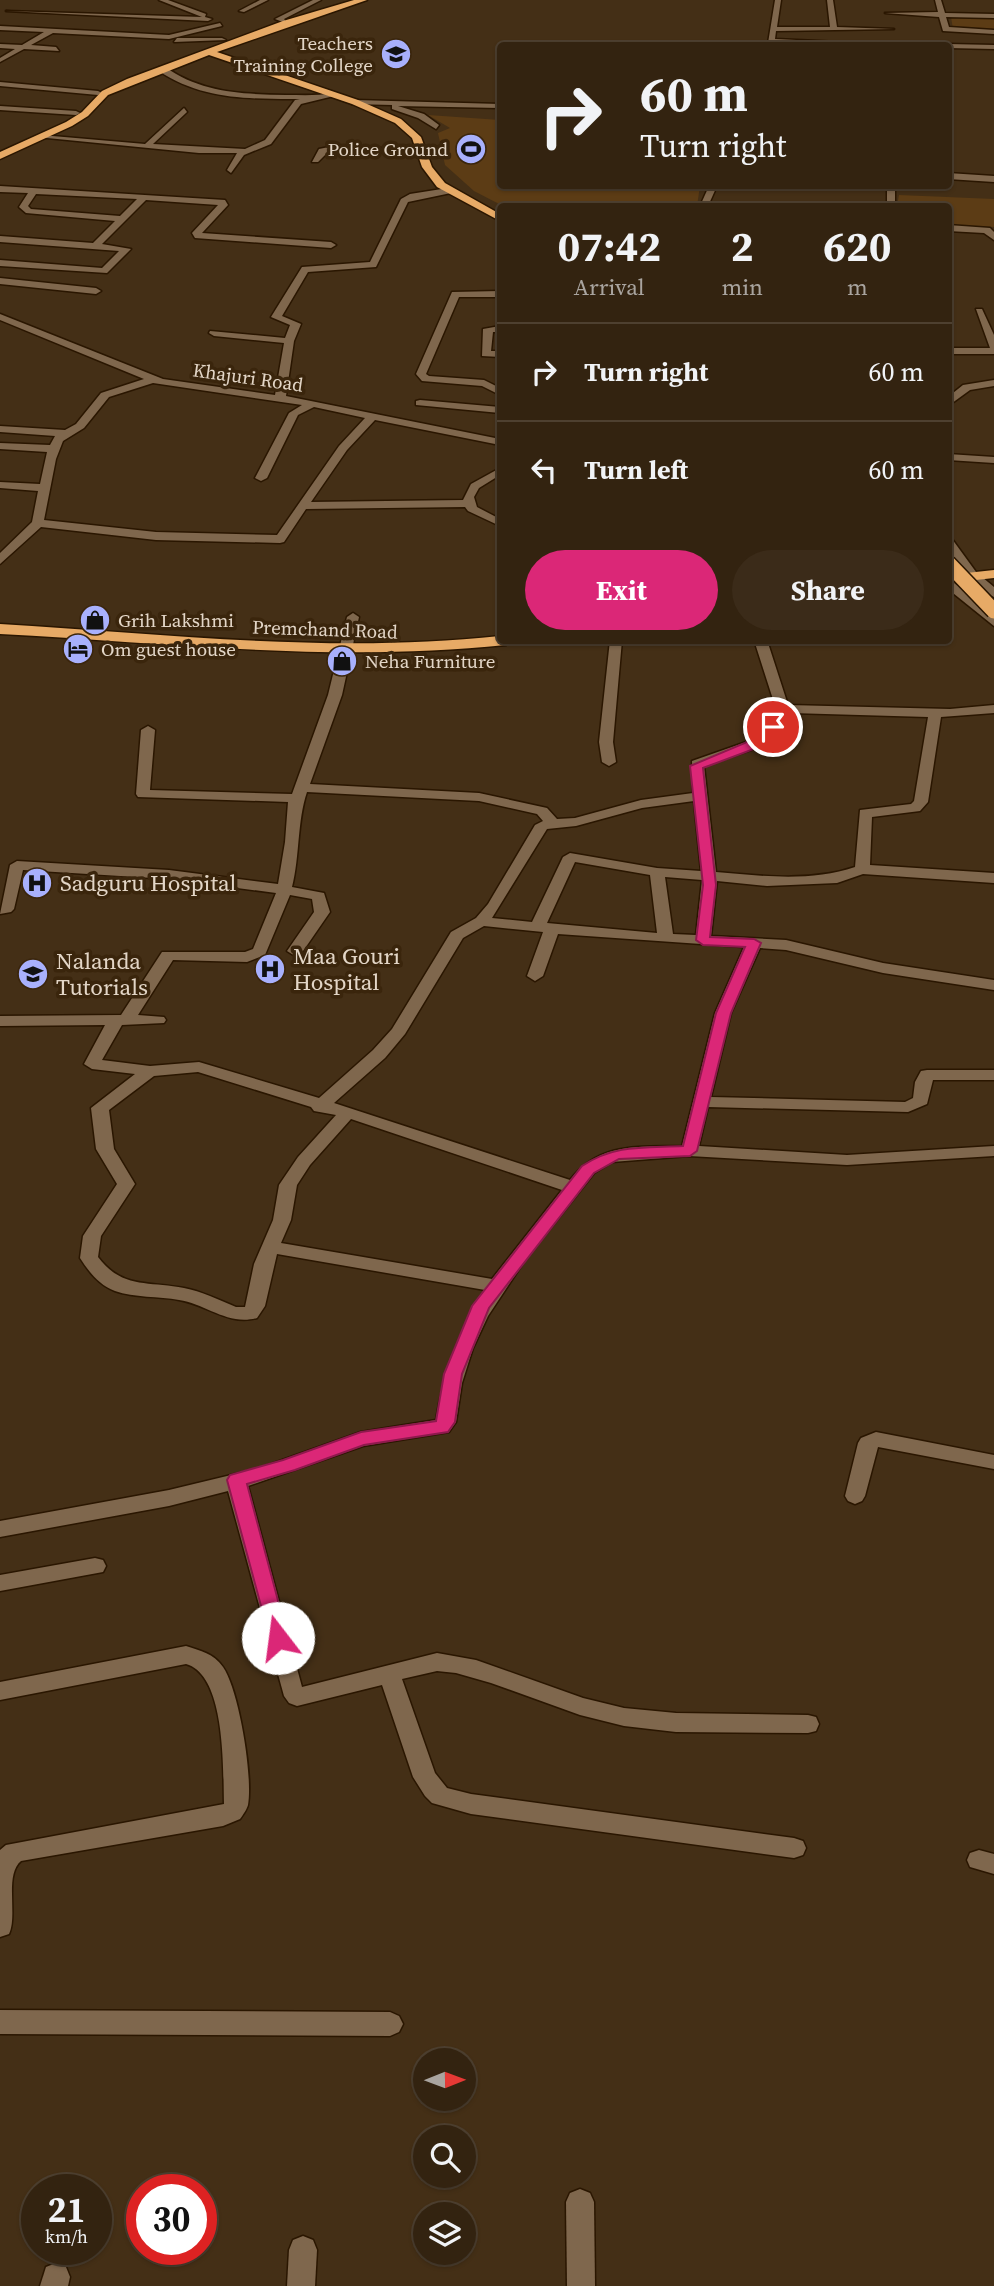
<!DOCTYPE html>
<html lang="en">
<head>
<meta charset="utf-8">
<style>
  body { margin:0; font-family:"Source Serif 4",serif; background:#3b2b19; color:#f1f3f6; height:100vh; display:flex; flex-direction:column; font-size:26px; white-space:nowrap }
  * { box-sizing:border-box; margin:0 }
  p { font-size:23px; color:#a9a49f }
  .icon { flex:none; width:38px; height:38px; fill:none; stroke:currentColor; stroke-width:2; stroke-linecap:round; stroke-linejoin:round }
  .map { position:relative; flex:1; overflow:hidden }
  .details { position:absolute; left:497px; top:203px; width:455px; height:441px; display:flex; flex-direction:column; background:#332310; border-radius:7px; box-shadow:0 2px 5px #0004,0 0 0 2px #4e4030 }
  .details>* { flex:none }
  .guide { position:absolute; left:497px; top:42px; width:455px; height:147px; border-radius:7px; box-shadow:0 2px 5px #0004,0 0 0 2px #4e4030; background:#332310; color:#f1f3f6; overflow:hidden }
  .needle { width:46px; rotate:89deg }
  .controls { position:absolute; left:413px; top:2048px; display:grid; gap:14px }
  .controls a { display:grid; place-items:center; width:63px; height:63px; border-radius:50%; background:#332310; box-shadow:0 2px 5px #0004,0 0 0 2px #4e4030; font-size:35px }
  .speed { position:absolute; left:21px; top:2174px; display:flex; gap:14px; font-size:35px; font-weight:700; text-align:center }
  .speed>* { display:grid; place-content:center; width:91px; height:91px; border-radius:50%; background:#332310; box-shadow:0 2px 5px #0004,0 0 0 2px #4e4030; line-height:1 }
  .speed small { font-size:18px; font-weight:400 }
  .speed .limit { border:10px solid #d22; background:#fff; color:#111 }
  .pin { position:absolute; display:grid; place-items:center; width:60px; height:60px; color:#fff; margin:-30px; border:4px solid #fff; border-radius:50%; box-shadow:0 2px 7px #0007 }
  .me { position:absolute; width:77px; margin:-38px; rotate:345deg; stroke-linejoin:round; filter:drop-shadow(0 0 5px #0008) }
  .turn { display:flex; align-items:center; gap:24px; height:147px; padding:0 28px; font-size:32px }
  .turn .icon { width:91px; height:91px; stroke-width:2.5 }
  .turn b { display:block; font-size:49px; line-height:60px }
  .eta { display:flex; justify-content:space-evenly; align-items:center; height:119px; text-align:center }
  .eta b { font-size:42px; font-weight:700; line-height:49px }
  .button { display:flex; gap:14px; margin-top:auto; padding:14px 28px }
  .button a { flex:1; height:80px; border-radius:42px; background:#db2777; color:#fff; font-size:28px; font-weight:700; line-height:80px; text-align:center }
  .button a+a { background:#3b2b19; color:#f1f3f6 }
  ul { padding:0; list-style:none }
  li { display:flex; align-items:center; gap:21px; height:98px; padding:0 28px; border-top:2px solid #4e4030 }
  li div { flex:1 }
  li b { display:block; font-size:26px }
  li em { font-style:normal }
  .map>svg:first-child { display:block }
</style>
</head>
<body>
<div class="map">
<svg width="994" height="2286" viewBox="0 0 994 2286">
  <rect width="100%" height="100%" fill="#442f16"/>
  <g fill="#5c3c15">
    <path d="M951,17L994,18V30L953,29Z"/>
    <path d="M428,115L500,120V186H700L697,206H503L474,191L445,165L438,133L450,128Z"/>
    <path d="M899,195L994,199V227L949,225L948,206H897Z"/>
  </g>
  <g fill="none" stroke-linecap="round" stroke-linejoin="round">
    <g stroke="#2a1600" stroke-width="3">
      <g id="minor">
        <path d="M159,0H168L206,14L205,17L212,19L208,21L6,11L202,17Z"/>
        <path d="M260,0H268L244,12L239,11Z"/>
        <path d="M313,0H321L284,19L288,24L275,19Z"/>
        <path d="M775,0H781L777,27H830L827,0H833L837,27L894,29L776,31L775,39L925,46L768,43Z"/>
        <path d="M935,0H941L945,13L994,14V18L946,17L949,27L994,30V34L943,31L939,17L885,13L938,12Z"/>
        <path d="M220,23L222,26L169,39L53,33L31,45L56,47L59,51L24,49L0,62V58L15,49L0,48V44L22,45L44,32L0,30V26L169,35Z"/>
        <path d="M177,38H222L226,40L174,42Z"/>
        <path d="M948,44L994,45V49L948,48V46H945Z"/>
        <path d="M159,67H165C202,93 242,94 286,95C303,95 317,96 334,93L338,95L301,104L271,144L244,155L231,173L227,170L237,153H199L37,137L41,135L145,144L184,108L187,112L153,144L245,149L265,140L295,100L300,99C250,99 202,100 159,71Z"/>
        <path d="M0,82L98,91L102,93L98,95L0,86Z"/>
        <path d="M355,100L500,104V108L398,106L424,114L439,125L436,129L418,118L392,109V105L352,104Z"/>
        <path d="M0,106L76,111L80,113L76,115L0,110Z"/>
        <path d="M329,147L422,149L426,151L422,153L329,151L318,162H312L319,149Z"/>
        <path d="M948,173L994,176V182L948,179Z"/>
        <path d="M0,186L225,200L228,205L202,233L331,242L336,245L331,248L195,238L192,233L218,205L146,200L102,244L131,249L107,273L0,266V260L102,268L119,251L0,242V236L93,243L115,221L26,213L19,207L28,193L0,192ZM36,194L137,199L120,216L31,209L28,206Z"/>
        <path d="M709,186H717L708,206H700Z"/>
        <rect x="887" y="186" width="8" height="20"/>
        <path d="M448,188L451,193L408,202L376,267L308,272L282,316L301,324L294,341L286,396L500,439V445L375,420L347,450L311,502L463,500L471,484L500,468V475L479,488L474,497L477,507L500,519V526L468,511L465,507L306,509L284,542L280,543L156,540L41,527L0,564V553L32,522L38,491L0,488V482L40,484L47,452L0,449V443L50,445L55,436L0,432V426L65,430L76,424L101,393L144,379L0,320V314L163,379L275,395L284,343L214,336L209,333L210,331L285,338L290,325L271,317L302,267L370,262L401,199L410,194ZM153,383L302,405L289,413L255,478L261,481L267,478L298,415L314,407L365,418L339,446L277,535L156,532L44,520L56,459L63,441L84,428L109,397Z"/>
        <path d="M948,225L990,228L994,232V240L984,233L948,231Z"/>
        <path d="M0,278L96,288L101,291L96,294L0,284Z"/>
        <path d="M500,291V297H459L426,374L429,376L484,380L500,388V395L482,386L422,381L416,374L452,292Z"/>
        <path d="M976,309H982L994,335V354H948V348H990Z"/>
        <path d="M500,326V332H493L491,351H500V357L482,356L483,329Z"/>
        <path d="M994,380V386L970,390L948,406V397L963,385Z"/>
        <path d="M420,400L500,407V413L416,405V401Z"/>
        <path d="M948,454L994,457V463L948,460Z"/>
        <path d="M948,539H952L976,572L994,587V597C973,589 948,561 948,539Z"/>
        <path d="M948,578L994,615V626L948,589Z"/>
        <path d="M353,613L359,617L342,695L310,784L479,793L547,808L557,819L575,818L641,800L693,793L692,761L749,741L778,715L754,640H767L788,705L950,709L994,705V713L941,717L928,802L920,811L872,817L870,865L994,873V883L863,874L837,883L767,886L717,881L711,936L786,940L883,963L994,980V990L883,973L786,950L760,948L731,1013L711,1097L905,1102L913,1098L915,1082L921,1071L927,1070H994V1080H933L927,1104L908,1112L708,1107L699,1146L847,1155L994,1146V1156L847,1165L689,1156L612,1162L594,1173L525,1260L488,1316L473,1348L462,1383L456,1422L449,1432L363,1446L248,1486L302,1687L437,1653L476,1660L583,1698L624,1708L676,1713L808,1715L816,1717L819,1724L816,1731L808,1733L676,1732L624,1726L580,1715L491,1683L456,1673L437,1671L402,1679L435,1773L447,1788L471,1794L794,1838L803,1841L806,1848L803,1855L794,1858L471,1814L432,1803L425,1796L413,1777L382,1685L297,1706L289,1703L284,1696L228,1491L169,1506L0,1537V1521L169,1490L260,1468L361,1432L436,1420C444,1372 459,1332 485,1290L277,1254L265,1306L257,1318C228,1326 206,1304 179,1300C159,1296 134,1298 115,1291C99,1285 89,1272 80,1258L83,1236L117,1184L96,1149L91,1108L135,1074L92,1069L84,1064L105,1025L0,1026V1016L121,1015L162,952H245L253,949L276,893L169,879L23,870L14,909L11,912L0,914L10,865L17,861L169,870L278,884L285,842L288,802L138,797L136,794L141,730L148,726L155,730L150,790L292,794L328,695L347,617ZM791,713L928,717L914,801L911,804L860,810L855,867C812,882 761,876 716,872L704,766L759,747L790,719ZM307,792L479,801L537,814L543,821L535,825L488,904L476,918L451,932L392,1029L373,1050L319,1098L199,1062L150,1066L102,1060L122,1025L164,1023L166,1020L164,1017L138,1015L173,960L247,962L265,955L290,895L312,899L314,912L287,951L295,956L301,954L330,912L324,893L292,887C300,856 297,821 307,792ZM694,801L701,871L657,868L570,853L563,857L532,922L492,918L547,829L576,826L642,808ZM575,862L650,875L657,933L547,923ZM665,877L702,880L696,935L673,934ZM484,926L543,932L527,976L535,981L543,976L558,934L744,947L715,1013L682,1146C637,1147 600,1142 570,1180L334,1103L385,1058L405,1034L463,938ZM198,1072L311,1107L314,1111L336,1115L298,1157L279,1185L273,1220L254,1264L245,1307H236C219,1300 201,1291 184,1288C148,1281 122,1289 98,1257L101,1236L135,1184L114,1149L109,1110L154,1076ZM351,1119L562,1190L492,1279L281,1243L291,1220L297,1185L310,1165Z"/>
        <path d="M610,640H622L613,742L616,762L609,766L602,762L599,742Z"/>
        <path d="M876,1432L994,1455V1469L878,1447L865,1496L862,1501L855,1504L848,1501L845,1496L858,1443L861,1438Z"/>
        <path d="M95,1558L103,1560L106,1566L103,1572L0,1591V1575Z"/>
        <path d="M186,1646C201,1651 213,1653 223,1667C239,1690 253,1777 248,1805C247,1809 243,1815 240,1819L223,1826L21,1861C4,1875 18,1915 9,1934L0,1937V1850L6,1845L224,1804C223,1769 226,1675 186,1664L0,1700V1682Z"/>
        <path d="M979,1850L994,1854V1874L970,1867L967,1860L970,1853Z"/>
        <path d="M0,2010L390,2012L399,2016L403,2024L399,2032L390,2036L0,2034Z"/>
        <path d="M580,2189L590,2193L594,2202L595,2286H567L566,2202L570,2193Z"/>
        <path d="M303,2236L313,2240L317,2250L315,2286H287L289,2250L293,2240Z"/>
        <path d="M56,2263L66,2267L70,2277L68,2286H40L46,2267Z"/>
      </g>
    </g>
    <g stroke="#2a1600" stroke-width="3">
      <g id="highway">
        <path d="M354,0H367L217,52L358,100L401,119L421,137L432,167L445,183L500,214V221L437,187L422,167L412,138L395,123L352,104L209,55L108,95L88,116L72,126L0,159V152L66,122L82,112L102,91L127,79L283,21Z"/>
        <path d="M994,570V578L948,583V575Z"/>
        <path d="M0,624C167,634 333,654 500,636V640H513L506,645C335,663 171,643 0,634Z"/>
      </g>
    </g>
    <use href="#minor" fill="#7f674d" fill-rule="evenodd"/>
    <use href="#highway" fill="#e7aa66" fill-rule="evenodd"/>
    <g stroke="#2a1600" stroke-width="18" stroke-linecap="butt">
      <path id="highway-bridge" d="M948,563L994,611"/>
    </g>
    <use href="#highway-bridge" stroke="#e7aa66" stroke-width="15"/>
  </g>
  <path fill="#db2777" stroke="#8e194d" stroke-width="2" d="M768,724L779,727L754,749L703,768L716,885L710,937L754,939L761,943L731,1013L697,1151L690,1156L619,1159L594,1173L489,1308L462,1374L455,1422L448,1432L364,1445L295,1470L247,1484L288,1638L285,1643H271L227,1480L230,1475L283,1460L361,1432L436,1421L444,1374L472,1306L582,1166C615,1144 645,1148 683,1146L716,1013L745,947L703,945L696,940L703,885L690,766L745,743Z"/>
  <defs>
    <g id="university-disc" transform="scale(1.575)"><circle r="9.5" fill="#a8b0fc" stroke="#3a250c"/><path d="M0-5L7-2L0 1L-7-2ZM-4 1L0 2.5L4 1V4Q0 6-4 4Z" fill="#111"/></g>
    <g id="stadium-disc" transform="scale(1.575)"><circle r="9.5" fill="#a8b0fc" stroke="#3a250c"/><path d="M0-5a6.5 5 0 1 0 0 10a6.5 5 0 1 0 0-10ZM-3.5-1.8h7v3.6h-7Z" fill="#111"/></g>
    <g id="shop-disc" transform="scale(1.575)"><circle r="9.5" fill="#a8b0fc" stroke="#3a250c"/><path d="M-5-2.5h2.3a2.7 3.5 0 0 1 5.4 0H5L5.5 6h-11ZM-1.5-2.5h3a1.5 2.3 0 0 0-3 0Z" fill="#111"/></g>
    <g id="hotel-disc" transform="scale(1.575)"><circle r="9.5" fill="#a8b0fc" stroke="#3a250c"/><path d="M-6-4.5h1.5V1H6V5H4.5V3h-9V5H-6ZM-4 0a1.8 1.8 0 1 1 3.6 0ZM.5 0V-2.5h3Q6-2.5 6 0Z" fill="#111"/></g>
    <g id="hospital-disc" transform="scale(1.575)"><circle r="9.5" fill="#a8b0fc" stroke="#3a250c"/><path d="M-5-5h3v3.5h4V-5h3V5h-3V1.5h-4V5h-3Z" fill="#111"/></g>
    <g id="school-disc" transform="scale(1.575)"><circle r="9.5" fill="#a8b0fc" stroke="#3a250c"/><path d="M0-5L7-2L0 1L-7-2ZM-4 1L0 2.5L4 1V4Q0 6-4 4Z" fill="#111"/></g>
  </defs>
  <g fill-rule="evenodd">
    <use href="#university-disc" x="396" y="54"/>
    <use href="#stadium-disc" x="471" y="149"/>
    <use href="#shop-disc" x="95" y="620"/>
    <use href="#hotel-disc" x="78" y="649"/>
    <use href="#shop-disc" x="342" y="661"/>
    <use href="#hospital-disc" x="37" y="883"/>
    <use href="#hospital-disc" x="270" y="969"/>
    <use href="#school-disc" x="33" y="974"/>
  </g>
  <g text-anchor="middle" stroke-width="7" stroke-linejoin="round" paint-order="stroke">
    <g font-size="19" fill="#e3d6c7" stroke="#3a250c" text-anchor="start">
      <text x="373" y="50" text-anchor="end">Teachers<tspan x="373" dy="22">Training College</tspan></text>
      <text x="448" y="156" text-anchor="end">Police Ground</text>
      <text x="118" y="627">Grih Lakshmi</text>
      <text x="101" y="656">Om guest house</text>
      <text x="365" y="668">Neha Furniture</text>
    </g>
    <g font-size="19" fill="#e3d6c7" stroke="#3a250c">
      <text transform="translate(248 377) rotate(8)" y="7">Khajuri Road</text>
      <text transform="translate(325 629) rotate(2)" y="7">Premchand Road</text>
    </g>
    <g font-size="23" fill="#e3d6c7" stroke="#3a250c" text-anchor="start">
      <text x="60" y="891">Sadguru Hospital</text>
      <text x="293" y="964">Maa Gouri<tspan x="293" dy="26">Hospital</tspan></text>
      <text x="56" y="969">Nalanda<tspan x="56" dy="26">Tutorials</tspan></text>
    </g>
  </g>
</svg>
<div class="controls">
<a><svg class="needle" viewBox="-14 -14 28 28"><path d="M0-13l5 13h-10z" fill="#e53935"/><path d="M0 13l5-13h-10z" fill="#a9a49f"/></svg></a>
<a><svg class="icon" aria-label="search" viewBox="0 0 24 24"><circle cx="10" cy="10" r="6"/><path d="M15 15l6 6"/></svg></a>
<a><svg class="icon" aria-label="layers" viewBox="0 0 24 24"><path d="M12 4l9 5-9 5-9-5zM3 14l9 5 9-5"/></svg></a>
</div>
<div class="speed"><div>21<small>km/h</small></div><div class="limit">30</div></div>
<div class="pin" style="left:773px;top:727px;background:#d93025"><svg class="icon" aria-label="arrive" viewBox="0 0 24 24"><path d="M6 21V4h12l-3 4 3 4H6"/></svg></div>
<svg class="me" style="left:278px;top:1638px" viewBox="-20 -20 40 40"><circle r="19" fill="#fff"/><path d="M0-13L10 11 0 6-10 11z" fill="#db2777"/></svg>
<div class="guide">
<div class="turn"><svg class="icon" aria-label="right" viewBox="0 0 24 24"><path d="M7 20v-9h11M14 6l5 5-5 5"/></svg><div><b>60 m</b>Turn right</div></div>
</div>
<section class="details">
<div class="eta">
<div><b>07:42</b><p>Arrival</p></div>
<div><b>2</b><p>min</p></div>
<div><b>620</b><p>m</p></div>
</div>
<ul>
<li><svg class="icon" aria-label="right" viewBox="0 0 24 24"><path d="M7 20v-9h11M14 6l5 5-5 5"/></svg><div><b>Turn right</b></div><em>60 m</em></li>
<li><svg class="icon" aria-label="left" viewBox="0 0 24 24"><path d="M17 20v-9H6M10 6l-5 5 5 5"/></svg><div><b>Turn left</b></div><em>60 m</em></li>
</ul>
<div class="button"><a>Exit</a><a>Share</a></div>
</section>
</div>
</body>
</html>
